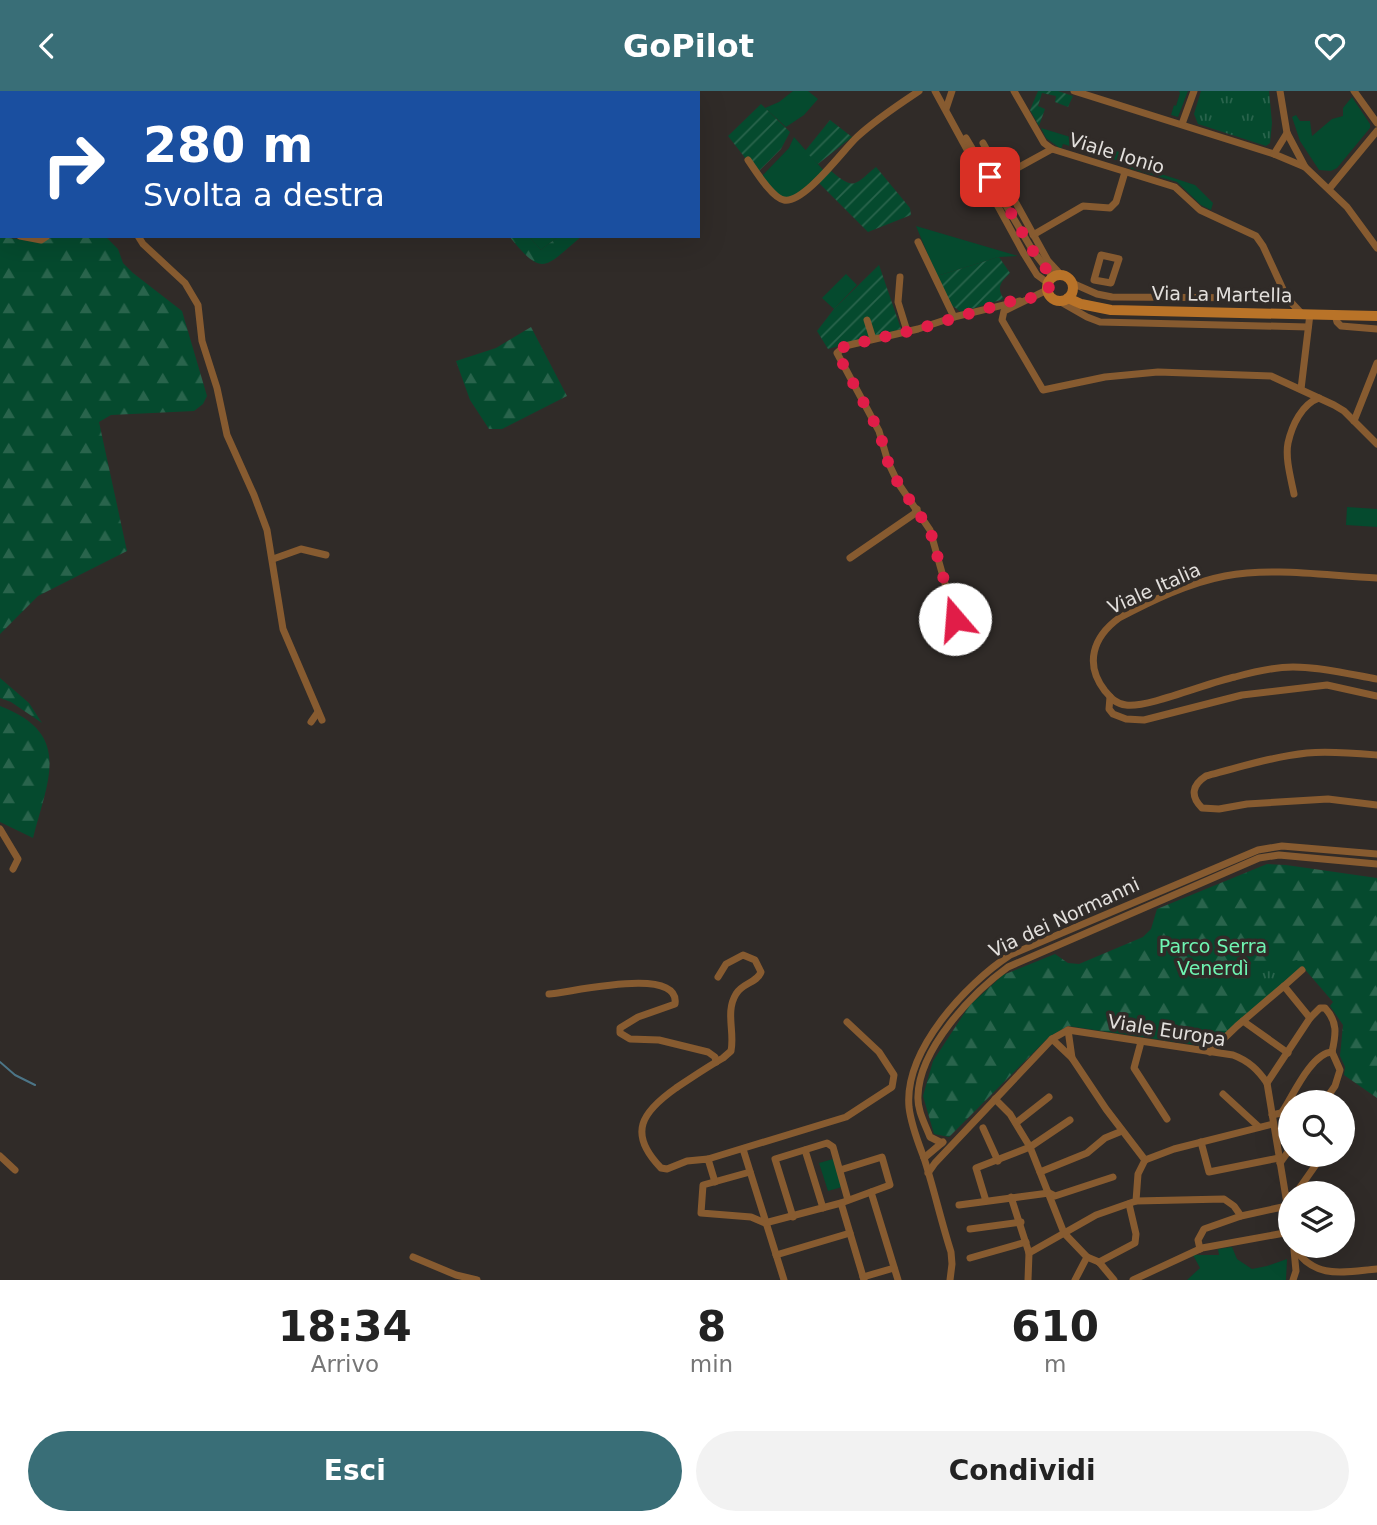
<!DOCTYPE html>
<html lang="it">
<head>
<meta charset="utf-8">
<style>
  body { margin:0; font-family:"DejaVu Sans",sans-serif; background:#f2f2f2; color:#222; height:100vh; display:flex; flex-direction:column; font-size:26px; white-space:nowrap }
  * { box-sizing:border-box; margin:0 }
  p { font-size:23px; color:#767676 }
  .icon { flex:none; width:38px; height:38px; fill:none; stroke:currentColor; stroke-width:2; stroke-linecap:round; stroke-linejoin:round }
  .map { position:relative; height:1189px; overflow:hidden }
  .sheet { display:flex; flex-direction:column; background:#fff; flex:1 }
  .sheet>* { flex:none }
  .guide { position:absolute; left:0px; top:0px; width:700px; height:147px; box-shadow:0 7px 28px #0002; background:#1a4fa0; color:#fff; overflow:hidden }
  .tools { position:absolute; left:1278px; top:999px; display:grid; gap:14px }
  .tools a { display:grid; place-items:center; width:77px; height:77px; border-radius:50%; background:#fff; box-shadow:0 7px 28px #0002; font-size:35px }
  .pin { position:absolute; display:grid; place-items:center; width:60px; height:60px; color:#fff; margin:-30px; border-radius:14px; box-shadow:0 4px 10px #0006 }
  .me { position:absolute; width:77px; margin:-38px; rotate:342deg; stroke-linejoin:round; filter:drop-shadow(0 0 5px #0008) }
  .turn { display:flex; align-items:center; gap:24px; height:147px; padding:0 28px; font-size:32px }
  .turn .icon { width:91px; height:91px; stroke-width:2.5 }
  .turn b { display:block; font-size:49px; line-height:60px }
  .eta { display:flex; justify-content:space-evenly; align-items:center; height:119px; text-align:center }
  .eta b { font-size:42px; font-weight:800; line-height:49px }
  .action { display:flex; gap:14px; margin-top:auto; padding:14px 28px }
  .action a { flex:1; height:80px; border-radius:42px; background:#396e77; color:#fff; font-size:28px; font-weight:800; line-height:80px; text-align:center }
  .action a+a { background:#f2f2f2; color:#222 }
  header { display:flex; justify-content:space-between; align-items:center; height:91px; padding:0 28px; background:#396e77; color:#fff; font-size:32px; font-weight:800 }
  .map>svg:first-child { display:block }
</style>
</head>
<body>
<header><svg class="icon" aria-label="back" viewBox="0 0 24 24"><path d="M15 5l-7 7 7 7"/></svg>GoPilot<svg class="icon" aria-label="heart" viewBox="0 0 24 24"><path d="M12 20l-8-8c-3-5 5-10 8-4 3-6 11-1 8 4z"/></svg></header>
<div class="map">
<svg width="1377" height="1189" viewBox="0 0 1377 1189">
  <defs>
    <pattern id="forest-firs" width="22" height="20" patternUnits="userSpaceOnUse" patternTransform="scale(1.75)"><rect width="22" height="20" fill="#054a2e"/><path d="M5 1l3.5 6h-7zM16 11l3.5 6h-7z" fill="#29644c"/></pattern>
    <pattern id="park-tufts" width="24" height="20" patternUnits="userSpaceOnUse" patternTransform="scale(1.75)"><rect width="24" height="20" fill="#054a2e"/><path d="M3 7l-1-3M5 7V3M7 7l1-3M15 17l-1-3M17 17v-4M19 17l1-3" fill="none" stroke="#29644c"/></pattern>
    <pattern id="garden-furrows" width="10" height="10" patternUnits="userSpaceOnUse" patternTransform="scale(1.75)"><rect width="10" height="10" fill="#054a2e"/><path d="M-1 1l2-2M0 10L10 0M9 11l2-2" fill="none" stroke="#29644c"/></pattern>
  </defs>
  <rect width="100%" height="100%" fill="#302b28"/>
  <g fill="#054a2e">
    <path d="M793,0H808L818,8L804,24L786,36L765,17L779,11Z"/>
    <path d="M1179,0H1188L1178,26L1171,24L1174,14L1176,15L1180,2Z"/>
    <path d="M1352,6L1370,33V37L1337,77L1331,80L1319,79L1300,50L1292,26L1296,24L1300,30H1310L1312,45L1332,28L1343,25V17Z"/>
    <path d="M1041,37L1129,64L1130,70L1136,74L1151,76L1161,83L1195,94L1213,112L1211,119L1201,114L1177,91L1129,77V73L1063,53L1061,58L1046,47Z"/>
    <path d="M794,46L825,81L797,106L784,109L761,86L789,57Z"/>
    <path d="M916,135L1018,165L999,166L937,185Z"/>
    <path d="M528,145H559L541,159Z"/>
    <path d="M846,183L857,194L834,218L822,207Z"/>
    <path d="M1347,416L1377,418V436L1346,434Z"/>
    <path d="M833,1068L842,1096L828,1100L819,1072Z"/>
    <path d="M1232,1156L1237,1168L1252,1178L1267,1175L1287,1168L1286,1189H1187L1200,1177L1193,1164H1219L1218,1158Z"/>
  </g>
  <g fill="url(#forest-firs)">
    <path d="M55,145H105L118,158L123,172L133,182L182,220L207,305L203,313L194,320L111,324L99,331L127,460L38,505L0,543V146C19,147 38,155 55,145Z"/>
    <path d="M509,145H528L541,159L559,145H582C544,177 543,187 509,145Z"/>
    <path d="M531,236L567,305L502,338H489L470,309L456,270L496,257Z"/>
    <path d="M0,587L29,612L42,632L11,611L0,607Z"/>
    <path d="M0,615C73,643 48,688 33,747L0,731Z"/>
    <path d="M1267,773L1286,774L1377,787V1007L1344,984L1345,976L1340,965L1343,934L1330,915L1333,911L1302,875L1210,956L1068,935L1049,946L949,1046L934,1043L923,1005L933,970L969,915L1003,884L1055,863L1068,872L1079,873L1143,846L1151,838L1157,818Z"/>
  </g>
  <g fill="url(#park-tufts)">
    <path d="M1201,0H1269L1272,32L1270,52L1266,55L1198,33L1194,23Z"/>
    <path d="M1297,869L1302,875L1270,903L1259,877Z"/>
  </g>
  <g fill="url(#garden-furrows)">
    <path d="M1038,0H1058L1073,5L1068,16L1055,11L1056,5L1042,2L1038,15L1045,18L1039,35L1030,19Z"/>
    <path d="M761,13L790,41L781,58L757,82L728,45Z"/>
    <path d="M830,29L852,46L818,73L805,60Z"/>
    <path d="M876,76L910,117L911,124L868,141L819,92L831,80C855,100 854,94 876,76Z"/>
    <path d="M999,166L1010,182C1001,191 996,196 1004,208L961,221L950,213L937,185Z"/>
    <path d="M879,174L901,238L828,258L817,240L834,218Z"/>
  </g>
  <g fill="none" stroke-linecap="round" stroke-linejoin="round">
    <path stroke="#4c7587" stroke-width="2" d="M0,971L15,984L35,994"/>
    <g stroke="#875b30" stroke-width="7">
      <path d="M675,0V2"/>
      <path d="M935,0L1024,163L1037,184L1048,192"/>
      <path d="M1014,0L1044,52L1052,58L1175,96L1200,119L1256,145L1263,155L1287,207L1301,222"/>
      <path d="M1074,0L1274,63L1305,76"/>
      <path d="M1280,0L1287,42L1305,76L1347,116L1377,157"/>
      <path d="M1354,0L1377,32"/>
      <path d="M514,2L520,0"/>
      <path d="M660,2L665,0"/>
      <path d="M946,18L952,0"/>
      <path d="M1182,33L1194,0"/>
      <path d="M966,47L1033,160L1053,186"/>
      <path d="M983,52L1048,170L1061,184"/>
      <path d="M0,62L2,61"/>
      <path d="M1274,63L1287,42"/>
      <path d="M748,69C755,79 772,107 784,109C804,113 843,59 857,46C875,29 898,14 919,0"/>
      <path d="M1001,86L1052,58"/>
      <path d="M1329,98L1377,40"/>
      <path d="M0,142H2"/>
      <path d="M1033,144L1083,115L1110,117L1116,111L1125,81"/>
      <path d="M20,145L41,149L47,145"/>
      <path d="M138,145L143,153L185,192L198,214L202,250L217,297L227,344L254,404L267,439L283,538L322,629"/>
      <path d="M918,151L954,226"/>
      <path d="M1101,164L1119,168L1111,192L1094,189Z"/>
      <path d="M900,186L898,211L907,240"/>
      <path d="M1072,192L1097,203L1112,206L1287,207"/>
      <path d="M1047,199L1004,220L1002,229L1043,299L1105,286L1158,281L1271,285L1334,314L1344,320L1377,353"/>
      <path d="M1059,210L1087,226L1100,231L1308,236"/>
      <path d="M1335,224L1337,231L1341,235L1377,238"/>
      <path d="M867,229L873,248"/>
      <path d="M1301,298L1310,223"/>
      <path d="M1354,330L1377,272"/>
      <path d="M1294,403C1291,388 1285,367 1288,352C1292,334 1302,313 1319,307"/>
      <path d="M850,467L914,423L917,418"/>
      <path d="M273,468L301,458L326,464"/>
      <path d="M1377,487C1328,485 1274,476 1225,485C1188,492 1151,510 1119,527C1093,546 1084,573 1105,600C1111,607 1116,613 1126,614C1148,617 1209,591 1235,586C1253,581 1274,576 1293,576C1321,576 1349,583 1377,588"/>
      <path d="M955,528L930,439L898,392L888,371L879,340L837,262L845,255L918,238L954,226L1020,210"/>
      <path d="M1110,606L1109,618L1113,623L1126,628L1144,629L1242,604L1327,594L1377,605"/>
      <path d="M311,631L318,621"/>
      <path d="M1377,664C1353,662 1330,660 1307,662C1272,666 1239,676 1206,685C1192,694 1190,705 1202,717L1219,718L1247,713L1328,708L1377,714"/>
      <path d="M0,738L18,768L13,778"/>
      <path d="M1284,895L1302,879"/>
      <path d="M549,903C569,902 681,874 675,913L638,926L620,937V942L630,948L659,949L708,961L715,966L716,971"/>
      <path d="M1243,930L1288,962"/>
      <path d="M1052,948L1072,967L1068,939"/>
      <path d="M1141,951L1134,977L1167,1028"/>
      <path d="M1210,961L1237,935L1284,895L1310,927"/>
      <path d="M1072,967L1106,1018L1145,1069"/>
      <path d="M1267,992L1310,927L1320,917H1325C1338,931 1336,943 1332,961"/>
      <path d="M1223,1003L1259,1036"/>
      <path d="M995,1008L1010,1023L1030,1056L1064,1142L1087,1166"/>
      <path d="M1323,1012L1335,995L1340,979L1332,961"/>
      <path d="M1272,1024L1281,1022L1284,1018C1294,1002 1312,962 1332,961"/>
      <path d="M1016,1032L1049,1006"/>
      <path d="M983,1037L998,1070"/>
      <path d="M1201,1051L1209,1081L1279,1067"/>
      <path d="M942,1052L930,1046C925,1033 917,1019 918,1005C919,958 972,902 1008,876L1259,767L1279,764L1377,773"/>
      <path d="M743,1058L784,1189"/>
      <path d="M805,1059L823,1117"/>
      <path d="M0,1065L15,1079"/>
      <path d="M924,1067L943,1051"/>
      <path d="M708,1068L846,1026L892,996L894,984L879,961L847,931"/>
      <path d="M1145,1069L1174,1058L1273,1033"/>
      <path d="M1280,1072L1290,1058"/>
      <path d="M750,1081L703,1094L701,1122L751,1126L765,1132L841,1112L890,1094L882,1066L840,1079"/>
      <path d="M1040,1081L1087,1062L1105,1047L1122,1040"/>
      <path d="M928,1082L935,1072L1052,948L1068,939L1233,964C1249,970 1258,979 1267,992L1290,1131"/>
      <path d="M715,1091L708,1068L687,1070L667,1078L661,1077C627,1042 642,1021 676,997C691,987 707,976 723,967L731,960C735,941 725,921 736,903C742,892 757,892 761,881L755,869L743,864L726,873L718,886"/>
      <path d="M871,1101L898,1189"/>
      <path d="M1296,1102L1322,1065"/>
      <path d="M1011,1106L1029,1162L1028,1189"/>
      <path d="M986,1110L976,1077L1030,1056L1070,1029"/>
      <path d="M1136,1110L1224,1108L1234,1115L1241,1125"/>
      <path d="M841,1112L864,1189"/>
      <path d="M959,1114L1049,1102L1055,1105L1113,1086"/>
      <path d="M793,1126L775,1068L827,1052L833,1056L848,1109"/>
      <path d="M970,1138L1021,1131"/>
      <path d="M1294,1157C1316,1189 1343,1181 1377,1178"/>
      <path d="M1200,1158L1198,1149L1204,1138L1241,1125L1287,1115"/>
      <path d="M1029,1162L1096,1124L1136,1110L1138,1083L1145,1069"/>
      <path d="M776,1164L850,1142"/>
      <path d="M413,1166L456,1184L477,1189"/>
      <path d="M970,1167L1026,1151"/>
      <path d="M1099,1171L1135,1152L1136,1143L1129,1113"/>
      <path d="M1099,1171L1114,1189"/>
      <path d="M863,1186L894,1177"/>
      <path d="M950,1189L952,1173L951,1161C941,1130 934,1098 924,1067C918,1051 911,1034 909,1016C904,959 966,893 1010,864L1258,759L1282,755L1377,763"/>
      <path d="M1075,1189L1087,1166L1099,1171"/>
      <path d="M1133,1189L1202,1157L1290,1141"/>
      <path d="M1293,1189L1296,1180L1294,1159"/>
    </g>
    <g stroke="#b97328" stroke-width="10">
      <circle cx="1060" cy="197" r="13"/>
      <path d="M1068,207L1081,213L1111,219L1377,225"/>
    </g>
    <g stroke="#f59e45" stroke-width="12">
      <path d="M579,2L583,0"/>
      <path d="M0,118H2"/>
    </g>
  </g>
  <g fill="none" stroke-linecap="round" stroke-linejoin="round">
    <path stroke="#e11d48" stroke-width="12" stroke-dasharray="0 21.6" d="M955,528L930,439L898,392L888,371L879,340L837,262L845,255L918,238L1015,209L1024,210L1048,199L1052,186L1033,160L990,86"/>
  </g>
  <g text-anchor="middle" stroke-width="7" stroke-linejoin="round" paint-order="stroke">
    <g font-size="19" fill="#e2dfdc" stroke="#302b28">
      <text transform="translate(1117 62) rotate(17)" y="7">Viale Ionio</text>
      <text transform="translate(1222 203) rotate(1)" y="7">Via La Martella</text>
      <text transform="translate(1154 497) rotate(-24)" y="7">Viale Italia</text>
      <text transform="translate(1064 826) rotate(-25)" y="7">Via dei Normanni</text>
      <text transform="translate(1167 939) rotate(9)" y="7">Viale Europa</text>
    </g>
    <g font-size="19" fill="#6ff5b2" stroke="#302b28">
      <text x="1213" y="862">Parco Serra<tspan x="1213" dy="22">Venerdì</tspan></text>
    </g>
  </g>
</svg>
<div class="tools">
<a><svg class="icon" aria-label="search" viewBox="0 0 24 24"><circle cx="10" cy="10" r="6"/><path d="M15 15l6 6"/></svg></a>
<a><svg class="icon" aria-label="layers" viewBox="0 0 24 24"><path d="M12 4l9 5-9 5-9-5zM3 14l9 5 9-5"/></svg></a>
</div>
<div class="pin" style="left:990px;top:86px;background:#d93025"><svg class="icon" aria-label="arrive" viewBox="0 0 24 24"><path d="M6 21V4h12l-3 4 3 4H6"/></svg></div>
<svg class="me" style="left:955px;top:528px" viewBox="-20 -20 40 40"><circle r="19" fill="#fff"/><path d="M0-13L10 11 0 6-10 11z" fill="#e11d48"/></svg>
<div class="guide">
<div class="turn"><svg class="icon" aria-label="right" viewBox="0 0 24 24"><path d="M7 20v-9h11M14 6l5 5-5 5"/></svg><div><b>280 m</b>Svolta a destra</div></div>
</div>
</div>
<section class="sheet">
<div class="eta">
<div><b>18:34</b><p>Arrivo</p></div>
<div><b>8</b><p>min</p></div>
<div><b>610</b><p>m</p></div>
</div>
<div class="action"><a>Esci</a><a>Condividi</a></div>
</section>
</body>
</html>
